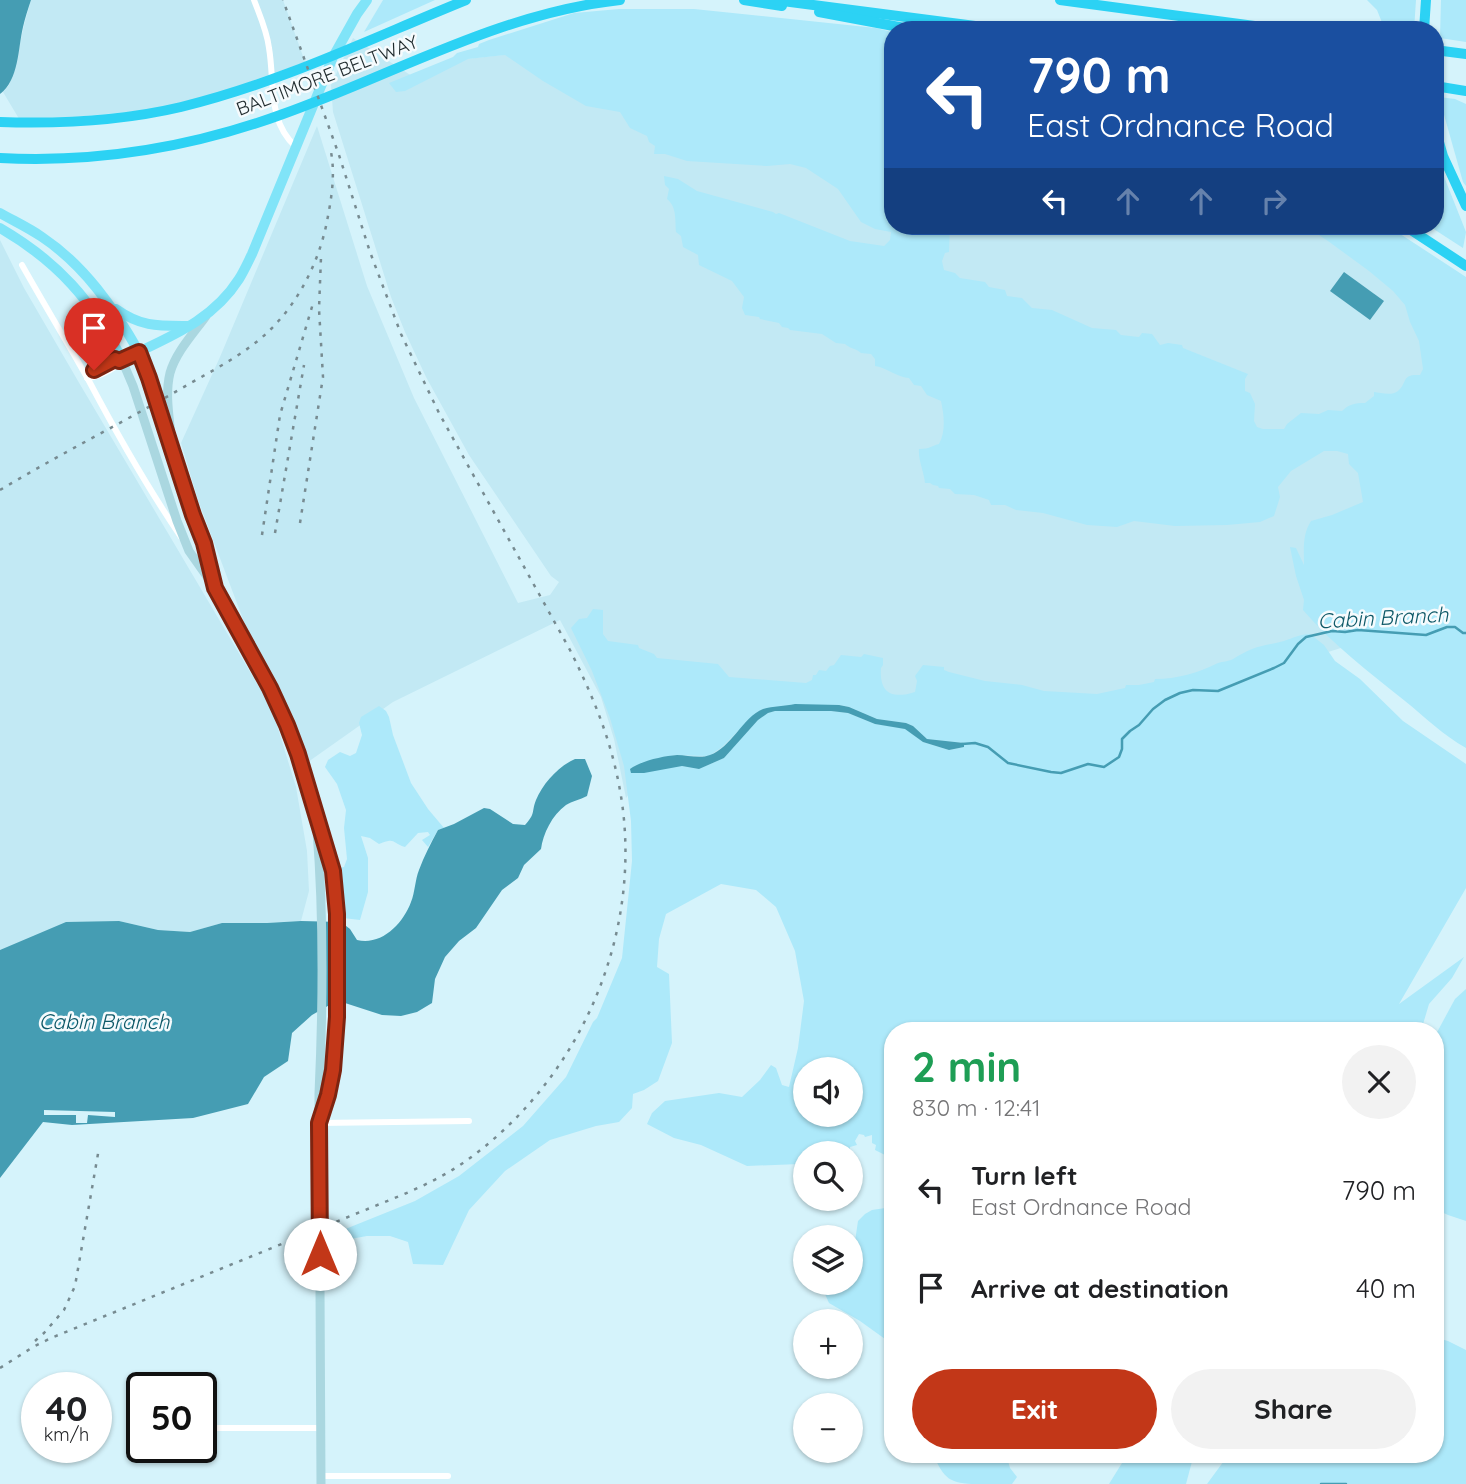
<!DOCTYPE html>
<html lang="en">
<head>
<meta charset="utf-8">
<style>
  body { margin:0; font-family:Quicksand,sans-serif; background:#f2f2f2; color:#202124; height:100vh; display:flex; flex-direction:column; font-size:26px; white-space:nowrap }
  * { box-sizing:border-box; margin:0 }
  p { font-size:23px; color:#757577 }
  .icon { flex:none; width:38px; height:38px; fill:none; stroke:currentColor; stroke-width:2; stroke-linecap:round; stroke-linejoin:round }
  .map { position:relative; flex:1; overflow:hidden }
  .panel { position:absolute; left:884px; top:1022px; width:560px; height:441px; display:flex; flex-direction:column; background:#fff; border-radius:28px; box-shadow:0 2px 5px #0004 }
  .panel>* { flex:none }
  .guide { position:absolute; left:884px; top:21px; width:560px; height:214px; border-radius:28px; box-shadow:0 2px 5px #0004; background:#1a4fa0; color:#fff; overflow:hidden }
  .buttons { position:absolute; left:793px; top:1057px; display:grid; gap:14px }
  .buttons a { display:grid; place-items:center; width:70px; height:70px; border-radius:50%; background:#fff; box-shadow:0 2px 5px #0004; font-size:35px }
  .speed { position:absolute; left:21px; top:1372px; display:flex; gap:14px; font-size:35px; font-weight:700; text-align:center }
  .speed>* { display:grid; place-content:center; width:91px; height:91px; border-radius:50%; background:#fff; box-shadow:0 2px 5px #0004; line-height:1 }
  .speed small { font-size:18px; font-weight:400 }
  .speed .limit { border:4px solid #111; border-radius:10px; background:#fff; color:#111 }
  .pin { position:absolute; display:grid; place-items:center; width:60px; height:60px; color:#fff; margin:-72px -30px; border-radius:50% 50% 50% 0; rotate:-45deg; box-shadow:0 0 7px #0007 }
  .pin .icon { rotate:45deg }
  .me { position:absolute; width:77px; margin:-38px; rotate:0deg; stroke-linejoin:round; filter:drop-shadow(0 0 5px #0008) }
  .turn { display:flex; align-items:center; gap:24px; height:147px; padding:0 28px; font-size:32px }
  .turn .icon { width:91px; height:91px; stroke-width:2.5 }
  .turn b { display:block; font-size:49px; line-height:60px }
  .lanes { display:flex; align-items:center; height:66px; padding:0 28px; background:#0003; justify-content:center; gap:35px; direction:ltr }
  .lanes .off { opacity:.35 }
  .round { display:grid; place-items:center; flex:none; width:74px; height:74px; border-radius:37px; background:#f2f2f2 }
  .overview { display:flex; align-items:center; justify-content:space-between; height:119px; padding:0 28px }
  h1 { font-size:42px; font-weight:700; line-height:52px; color:#1e9e55 }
  .button { display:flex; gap:14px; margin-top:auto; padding:14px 28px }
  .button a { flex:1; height:80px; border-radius:42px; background:#c23718; color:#fff; font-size:28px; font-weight:700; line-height:80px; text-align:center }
  .button a+a { background:#f2f2f2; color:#202124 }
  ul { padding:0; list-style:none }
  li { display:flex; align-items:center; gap:21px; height:98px; padding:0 28px }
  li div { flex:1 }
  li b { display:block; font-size:26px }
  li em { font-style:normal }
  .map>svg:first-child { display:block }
</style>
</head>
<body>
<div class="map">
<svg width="1466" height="1484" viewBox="0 0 1466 1484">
  <rect width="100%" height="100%" fill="#d5f3fb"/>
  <g fill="#c2e9f4">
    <path d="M31,0H283L305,62L180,107L21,122L3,92L9,85L16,62L24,25Z"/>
    <path d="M353,38L415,78L457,60L539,51L839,88L892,226H1320L1398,294L1421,327L1459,399L1366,640L1303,660L998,748L637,783L626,798L614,739L601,697L560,620L393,702L308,762L296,727L249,635L198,500L181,443L220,357L317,126L367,286L414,398L518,603L550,595L559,582L551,576L469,455L426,377L405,332L391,297L333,112L331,85Z"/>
    <path d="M0,240L24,288L78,381L272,709L296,787L307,851L309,891L301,921L267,923H222L190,932L158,930L119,921L0,951Z"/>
  </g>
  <g fill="#ade9fa" fill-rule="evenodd">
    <path d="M383,0H435L364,32Z"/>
    <path d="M1367,0H1416L1414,30H1385L1377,10Z"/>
    <path d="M1441,0H1466V42L1440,38Z"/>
    <path d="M619,9H694L876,28L892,32V226H950L949,252L945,253L942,261L944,270L955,273L960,278L985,282L989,287L1005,290L1007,296L1022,298L1032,308L1052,310L1092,328L1116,330L1121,335L1139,337L1142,333L1152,334L1160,345L1168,343L1182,345L1183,348L1248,374L1245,379V391L1250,393L1255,404L1254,421L1257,427L1263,429H1284L1287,424L1301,413L1319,414L1328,410L1342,411C1349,404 1355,403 1365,403L1374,396V392C1381,393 1392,396 1398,391C1408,382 1401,374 1420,375L1423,369L1419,341L1410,322L1405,305L1393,291L1369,271L1328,241L1305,226H1388L1466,277V748C1443,735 1426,718 1405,701C1369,672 1333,645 1303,610L1304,600L1296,576L1290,547L1296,548L1304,565C1304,550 1302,535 1311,521L1332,515L1363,502L1358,473L1349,464L1348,454L1337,451H1324L1291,471L1278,487L1280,497L1274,516L1260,522L1227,525L1175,526L1134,521L1117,527L1087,525L1043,513L1016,510L1005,505H991L989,500L974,495L955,494L950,489L939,488L938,486L933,485L930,483H925C924,472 918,460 919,449C931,449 930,446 939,444C946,431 944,415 941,401L927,395L921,386L914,385L909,378C899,378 885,367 875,366V359L871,354L861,353C856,348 850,349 845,344L836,343L822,334L790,330L788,328L782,327L779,323L760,319L759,317L745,315L742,308L744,297L732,281L699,265L698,255L683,247L681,236L676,232C675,220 677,207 667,199L669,189L665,185L664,176L678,179L697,191L773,212L776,214L779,213L850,241L884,246L890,240L891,232L875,229L861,222L838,189L806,168L790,164L767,166L687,161L665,154H654L655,146L649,142L647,136L630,128L620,112L586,106L543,81L505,55L468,59L405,91L396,92L389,83L453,57L457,53L478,47L479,44L489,40L574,13Z"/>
    <path d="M1439,97L1455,99L1466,104V186L1463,182Z"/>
    <path d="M1435,154L1466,232L1463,248L1429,226H1435Z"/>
    <path d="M593,609L603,610V634L608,641L638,645L639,648L654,654L657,658L718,664L729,677L806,683L812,680L813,675H816L819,670L826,671L830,666L834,665L841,655L861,657L864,654L883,658V665L881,668C879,694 893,699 915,692L917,681L915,676L923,665L944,667V670L949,672L985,681L1022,685L1044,691L1097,694L1125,688L1126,685H1139L1154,682L1155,679C1177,679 1198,673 1218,663C1223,661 1228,662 1233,659C1239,655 1245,652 1252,649C1262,645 1273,644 1284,641C1293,638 1300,634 1310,634L1324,645L1335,661L1360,679L1403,721L1466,764V888L1399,1004L1464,957L1452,978L1429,1004L1421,1031H892V1166H888L885,1155L875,1150L876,1145L872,1143V1135L865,1137L864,1135L859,1134L855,1141L857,1145L850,1147V1150H847L848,1153L838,1150L836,1153H805V1156H801L800,1164L747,1166L701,1145L674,1138L647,1124L652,1113L665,1101L719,1093L742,1097L760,1080L771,1065L776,1068L782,1085L789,1087L798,1048L804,1001L795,951L776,907L756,890L721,884L666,914L659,939L657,967L669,974L672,1043L658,1081L644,1090L633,1094L632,1108L619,1122L596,1126L550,1140L505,1171L469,1210L443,1265L413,1264L408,1242L390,1236H367L334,1242L333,1234L415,1201L459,1176L523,1126L566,1077L593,1022L597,1018L622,958L632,861L631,821L624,766L610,718L592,671L571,628L579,619L587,618ZM839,705L849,707L877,719L906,723L913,726L927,739L964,743V747L949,750L923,742L905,728L875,724L848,713L831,711H775L768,713L758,720L724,758L699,769L682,766H634L675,755L709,756L722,747L756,713L763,709ZM805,1069H850V1115H805Z"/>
    <path d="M379,706L386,711L389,717L393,735L411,783L428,809L444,828L438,830L428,847L422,840L430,835L428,832L418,833L405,847C391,843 396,837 379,844L370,838L361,836L368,858V892L360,920L343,918L339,868L344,867L347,859L344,828L346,810L337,784L325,767L328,760L340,752L350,756L356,753L362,735L359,723L361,717Z"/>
    <path d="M1466,989V1221L1448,1215L1435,1209V1036L1455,999Z"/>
    <path d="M892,1207V1344L860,1321L829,1303L820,1283H850L851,1257L854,1248L858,1221L865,1214L872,1210Z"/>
    <path d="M1437,1338L1448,1341L1466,1350V1484H1207L1229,1454H1435V1339Z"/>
    <path d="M933,1454H1006L1010,1468L1017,1477L1012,1484C1000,1484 988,1484 977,1484C950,1484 944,1479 933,1454Z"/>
    <path d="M1123,1454H1194L1186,1484H1109L1122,1463Z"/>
  </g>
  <g fill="#459db3">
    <path d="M0,0H31C28,9 25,18 23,27C18,48 19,80 0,94Z"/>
    <path d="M1344,272L1384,301L1370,320L1330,291Z"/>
    <path d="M795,704L839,705L849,707L877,719L906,723L913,726L927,739L964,743V747L949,750L923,742L905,729L875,724L848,713L831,711H775L768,713L758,720L724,758L699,769L682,766L644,773H631L630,769C641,761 663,756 677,755C687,755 700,759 710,755C731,748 743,717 763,709C773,706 785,706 795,704Z"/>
    <path d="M575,759H585L592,776L587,796C580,800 572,801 566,805C552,815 543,834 541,849L524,865L518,878L502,890L476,928L459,941L445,957L435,979L432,1003L417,1012L401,1016L382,1015L345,1003H333L312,1015L292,1033L288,1061L264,1077L248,1104L193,1118L72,1125L43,1122L0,1178V950L66,922L119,921L158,930L190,932L222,923H267L301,921L341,922L350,929L357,940C381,946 403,924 411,902C415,892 415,880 419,870C424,856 431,843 438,830L454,824L484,808L490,809L513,824L525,825C536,813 531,813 536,800C543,783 559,766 575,759Z"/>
  </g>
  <path fill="#d5f3fb" d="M44,1110L115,1112V1117L88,1115L87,1123H76V1115H44Z"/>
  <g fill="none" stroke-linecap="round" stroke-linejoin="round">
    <g stroke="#459db3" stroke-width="2.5">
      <path d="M962,744L975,743L988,747L1008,763L1051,772L1061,773L1088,764L1104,767L1119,757L1122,749V739L1130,731L1139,725L1153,709L1165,700L1180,693L1193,690L1218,691L1274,668L1284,663L1298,644L1306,637L1332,631L1345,632L1358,630L1426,635L1447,627H1455L1463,633H1466"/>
      <path d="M1321,1484H1346"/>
    </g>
    <g stroke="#fff" stroke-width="6">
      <path d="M254,0C260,16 267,31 269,48C275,83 267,121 296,147"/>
      <path d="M22,265C44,304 67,342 89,381C117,434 147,487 181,537"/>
      <path d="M87,378C96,367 108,360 122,360"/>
      <path d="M87,378C99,377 108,372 118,365L119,361"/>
      <path d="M319,1123L469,1121"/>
      <path d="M201,1428H320"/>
      <path d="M321,1476H448"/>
    </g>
    <g stroke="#aad7e0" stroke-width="9">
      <path d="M139,352C153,388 164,427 177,464C190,504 204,543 214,583"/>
      <path d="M122,360L133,386L177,521L189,551L215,588L270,688L287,725L298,754L333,871L337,914L336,1042L333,1070L319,1123"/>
      <path d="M171,435C169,415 165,393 170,373C176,352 193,334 206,316"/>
      <path d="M317,831C324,918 323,1007 319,1094L321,1484"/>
    </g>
    <g stroke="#80e4f8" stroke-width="10">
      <path d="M0,213C14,221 29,228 42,237C84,265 114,308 139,352"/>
      <path d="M0,228C57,261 93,301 122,360C166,338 211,323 239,279C244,271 248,262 252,254L333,57L357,14L367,0"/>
      <path d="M116,309C141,327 158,326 188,326"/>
    </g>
    <g stroke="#2cd2f4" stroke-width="10">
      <path d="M744,0L782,6"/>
      <path d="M775,0L1006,30"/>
      <path d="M1060,0L1284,30"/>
      <path d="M819,12L915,30"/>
      <path d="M1424,30L1426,0"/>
      <path d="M1435,50L1466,54"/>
      <path d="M1435,86L1466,91"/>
      <path d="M0,122C60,124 122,121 181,107C280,83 372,38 466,0"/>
      <path d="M1435,128L1443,156L1466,206"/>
      <path d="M0,158C96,163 193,147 283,114C395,74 500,13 620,0"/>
      <path d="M1405,226L1466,266"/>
    </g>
    <g stroke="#778b91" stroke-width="2.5" stroke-dasharray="3.5 7" stroke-linecap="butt">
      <path d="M0,490C60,454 122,423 182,388C213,370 246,354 271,329C301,299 321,257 328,216C332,195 335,173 331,152"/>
      <path d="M300,523L323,377L319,309L321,257"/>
      <path d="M275,533L304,365"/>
      <path d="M262,535L280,415L314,300"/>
      <path d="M35,1341L44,1333L64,1310L75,1286L99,1148"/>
      <path d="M0,1368L33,1347L51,1338L402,1195C423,1186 444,1176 463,1163C582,1080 647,928 619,785C610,737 592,694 570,650L439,413L401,334L370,252L339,155L283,0"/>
    </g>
  </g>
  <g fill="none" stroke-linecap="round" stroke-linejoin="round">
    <g stroke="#7e2410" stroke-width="18">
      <path id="route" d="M94,370L115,359L119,361L139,352L149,378L193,515L204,543L215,588L270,688L287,725L298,754L333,871L337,914V1017L333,1070L328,1095L319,1123L320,1254"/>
    </g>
    <use href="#route" stroke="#c23718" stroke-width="12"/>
  </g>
  <g text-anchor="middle" stroke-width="5" stroke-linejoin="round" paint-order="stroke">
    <g font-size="19" fill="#1f2a2d" stroke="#f6fbfd">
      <text transform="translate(327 75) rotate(-21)" y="7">BALTIMORE BELTWAY</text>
    </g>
    <g font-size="21" font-style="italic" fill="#0e5968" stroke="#f6fbfd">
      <text transform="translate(1383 618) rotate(-3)" y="7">Cabin Branch</text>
      <text x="104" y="1029">Cabin Branch</text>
    </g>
  </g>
</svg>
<div class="buttons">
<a><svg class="icon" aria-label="sound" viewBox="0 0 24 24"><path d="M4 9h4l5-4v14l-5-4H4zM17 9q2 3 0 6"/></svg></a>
<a><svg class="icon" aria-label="search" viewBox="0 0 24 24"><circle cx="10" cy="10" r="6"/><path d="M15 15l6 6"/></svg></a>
<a><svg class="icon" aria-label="layers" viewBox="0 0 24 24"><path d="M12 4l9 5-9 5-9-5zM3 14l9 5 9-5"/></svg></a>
<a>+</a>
<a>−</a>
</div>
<div class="speed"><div>40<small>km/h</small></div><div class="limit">50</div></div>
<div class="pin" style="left:94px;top:370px;background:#d93025"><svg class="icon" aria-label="arrive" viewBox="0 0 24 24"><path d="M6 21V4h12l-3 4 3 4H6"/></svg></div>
<svg class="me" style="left:320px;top:1254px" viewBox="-20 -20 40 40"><circle r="19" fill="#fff"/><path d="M0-13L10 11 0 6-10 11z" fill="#c23718"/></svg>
<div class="guide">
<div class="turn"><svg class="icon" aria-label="left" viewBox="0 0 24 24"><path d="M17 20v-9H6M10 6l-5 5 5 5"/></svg><div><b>790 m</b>East Ordnance Road</div></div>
<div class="lanes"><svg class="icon" aria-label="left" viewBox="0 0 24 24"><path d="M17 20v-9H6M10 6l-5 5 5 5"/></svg><svg class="icon off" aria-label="ahead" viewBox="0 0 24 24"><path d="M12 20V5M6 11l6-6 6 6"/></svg><svg class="icon off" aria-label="ahead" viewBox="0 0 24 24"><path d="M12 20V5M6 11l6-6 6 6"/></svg><svg class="icon off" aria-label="right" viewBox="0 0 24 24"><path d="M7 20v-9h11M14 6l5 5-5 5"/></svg></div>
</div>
<section class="panel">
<div class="overview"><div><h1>2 min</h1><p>830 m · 12:41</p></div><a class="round"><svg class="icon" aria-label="close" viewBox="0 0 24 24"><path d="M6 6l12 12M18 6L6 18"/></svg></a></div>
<ul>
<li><svg class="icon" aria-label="left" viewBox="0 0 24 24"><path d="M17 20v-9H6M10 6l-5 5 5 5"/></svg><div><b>Turn left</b><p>East Ordnance Road</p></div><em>790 m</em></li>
<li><svg class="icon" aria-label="arrive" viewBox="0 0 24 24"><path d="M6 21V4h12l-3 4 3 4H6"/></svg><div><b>Arrive at destination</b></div><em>40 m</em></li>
</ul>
<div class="button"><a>Exit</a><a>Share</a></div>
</section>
</div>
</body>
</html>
